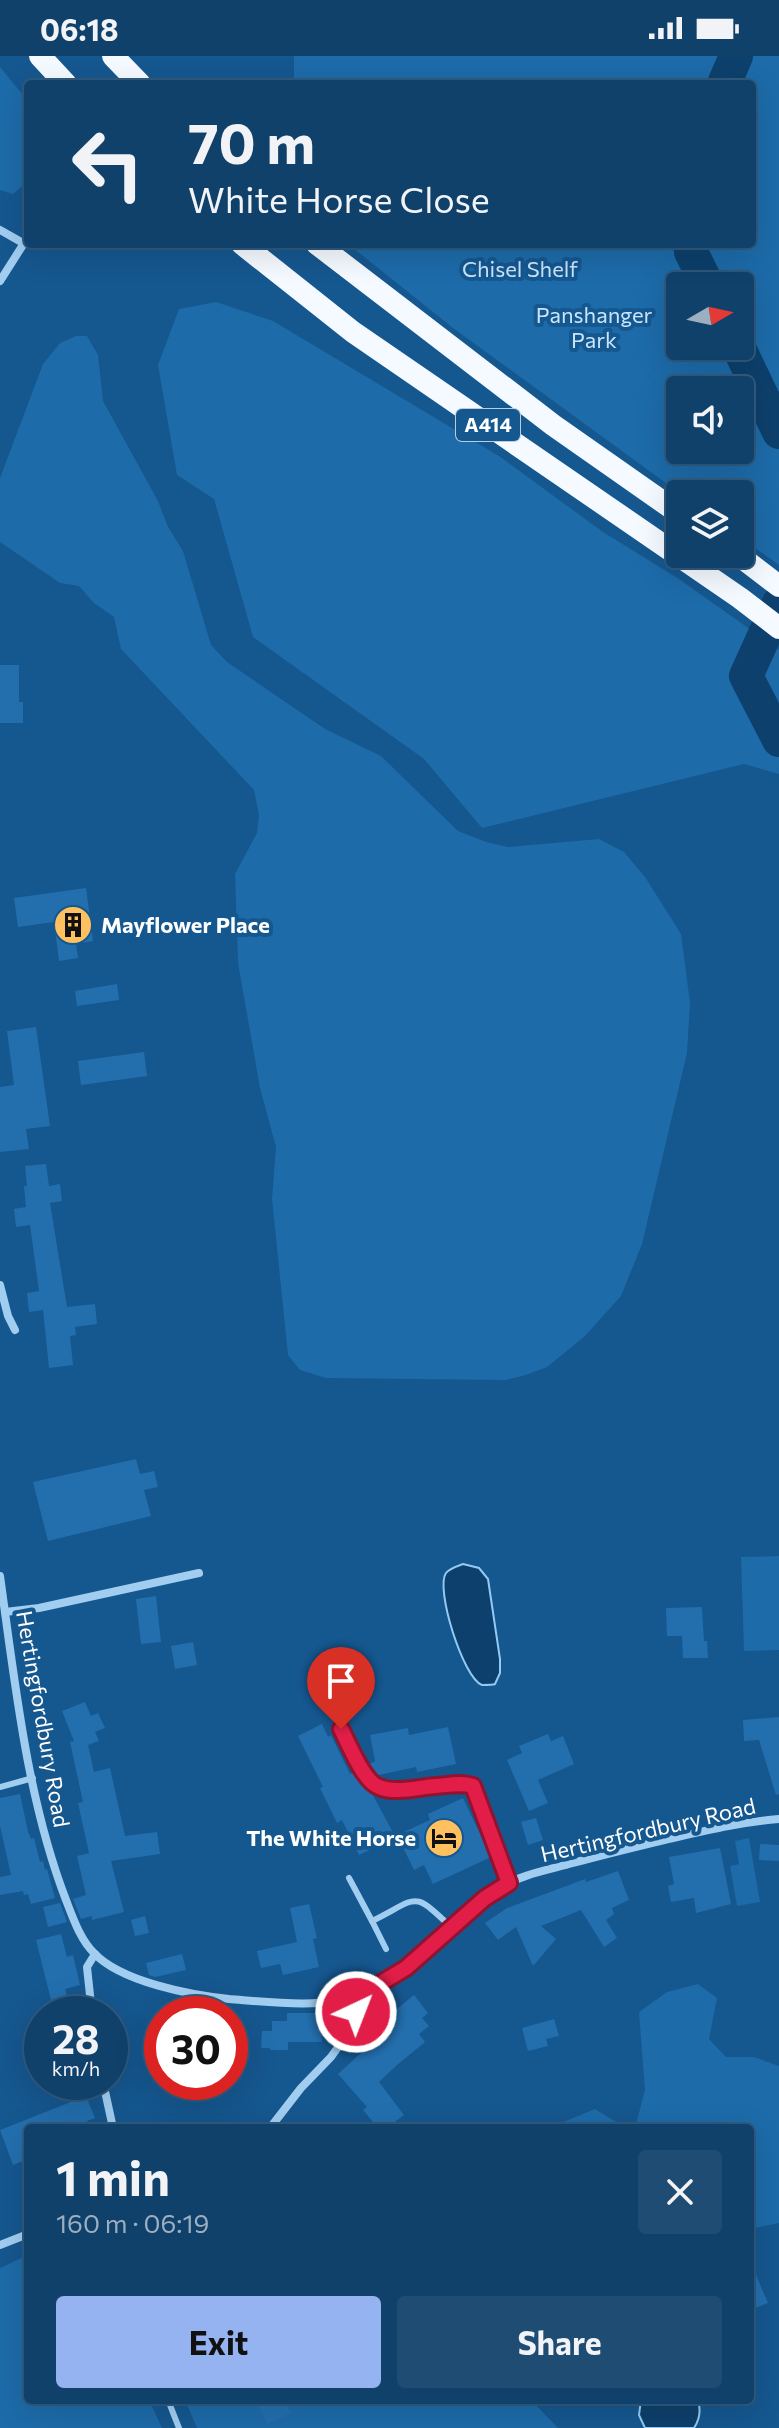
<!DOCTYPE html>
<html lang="en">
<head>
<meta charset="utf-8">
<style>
  body { margin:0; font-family:Commissioner,sans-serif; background:#1e4c73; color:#f1f3f6; height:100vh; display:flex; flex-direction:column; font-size:30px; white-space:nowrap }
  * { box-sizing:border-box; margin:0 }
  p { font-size:26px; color:#9cafc1 }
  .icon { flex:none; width:44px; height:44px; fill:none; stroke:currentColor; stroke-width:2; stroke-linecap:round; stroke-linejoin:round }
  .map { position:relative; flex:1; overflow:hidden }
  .sheet { position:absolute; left:24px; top:2068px; width:730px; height:280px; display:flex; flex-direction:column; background:#10416b; border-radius:8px; box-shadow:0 8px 32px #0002,0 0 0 2px #305a7e }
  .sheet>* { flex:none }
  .guide { position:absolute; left:24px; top:24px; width:732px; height:168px; border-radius:8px; box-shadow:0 8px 32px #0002,0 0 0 2px #305a7e; background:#10416b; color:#f1f3f6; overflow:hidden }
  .needle { width:52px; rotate:81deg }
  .controls { position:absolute; left:666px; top:216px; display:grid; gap:16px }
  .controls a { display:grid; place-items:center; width:88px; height:88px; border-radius:8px; background:#10416b; box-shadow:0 8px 32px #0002,0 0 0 2px #305a7e; font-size:40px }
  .speed { position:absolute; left:24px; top:1940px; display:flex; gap:16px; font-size:40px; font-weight:700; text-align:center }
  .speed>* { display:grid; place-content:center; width:104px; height:104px; border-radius:50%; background:#10416b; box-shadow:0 8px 32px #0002,0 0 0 2px #305a7e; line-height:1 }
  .speed small { font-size:20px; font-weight:400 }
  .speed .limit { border:12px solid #d22; background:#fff; color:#111 }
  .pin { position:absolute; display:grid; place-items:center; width:68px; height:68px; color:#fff; margin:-82px -34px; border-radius:50% 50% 50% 0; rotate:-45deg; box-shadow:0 0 8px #0007 }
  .pin .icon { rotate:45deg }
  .me { position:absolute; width:88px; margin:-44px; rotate:43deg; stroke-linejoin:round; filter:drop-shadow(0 0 6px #0008) }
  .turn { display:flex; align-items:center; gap:28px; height:168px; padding:0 32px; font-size:36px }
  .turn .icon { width:104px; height:104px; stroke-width:2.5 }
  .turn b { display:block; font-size:56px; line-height:68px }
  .round { display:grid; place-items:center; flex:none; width:84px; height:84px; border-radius:8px; background:#1e4c73 }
  .summary { display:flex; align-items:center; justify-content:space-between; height:136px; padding:0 32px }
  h1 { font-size:48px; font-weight:700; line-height:60px }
  .button { display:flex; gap:16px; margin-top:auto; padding:16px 32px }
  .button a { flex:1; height:92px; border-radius:8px; background:#95b2f1; color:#111; font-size:32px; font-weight:700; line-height:92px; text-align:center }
  .button a+a { background:#1e4c73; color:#f1f3f6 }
  .status { display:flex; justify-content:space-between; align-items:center; height:56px; padding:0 40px; background:#10416b; direction:ltr }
  .status svg { height:22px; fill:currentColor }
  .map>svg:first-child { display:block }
</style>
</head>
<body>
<div class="status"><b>06:18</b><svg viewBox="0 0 49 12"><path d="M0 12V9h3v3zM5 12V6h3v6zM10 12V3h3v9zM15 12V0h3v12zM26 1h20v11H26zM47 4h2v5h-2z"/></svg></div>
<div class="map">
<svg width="779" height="2372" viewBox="0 0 779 2372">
  <rect width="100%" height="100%" fill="#15578f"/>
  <g fill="#1d6ba9" fill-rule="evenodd">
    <path d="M294,0H779V509L740,481V438H681L453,272L348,188H752V28H294ZM680,230H740V290H680ZM680,334H740V394H680Z"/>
    <path d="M0,11L28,45V125L13,138L0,134Z"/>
    <path d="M216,246L273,265L499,400L603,476L679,523L779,594V718L744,708L482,772L424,703L253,581L214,443L177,419L158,309L179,253Z"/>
    <path d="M76,280H87L98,299L103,345L158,445L168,471L183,495L211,589L227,606L325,673L381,700L458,775L486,786L508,791L599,783L624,796L645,821L681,878L690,947L687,997L642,1188L621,1240L585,1280L547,1311L526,1319L506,1324L326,1322L300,1314L288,1299L272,1143L276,1091L260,1032L238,907L235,818L257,777L259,759L254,734L121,593L114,561L94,547L79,530L60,527L0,486V422L43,308L60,287Z"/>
    <path d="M779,1500V1594L744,1595L741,1501Z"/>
    <path d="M749,1782L760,1846L737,1850L730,1810L739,1808L735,1785Z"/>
    <path d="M698,1928L717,1942L709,1983L726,2001H754L779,2010V2167L750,2173V2072H627L636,2068L645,2034L639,1956L667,1936Z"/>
    <path d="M595,2053L626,2072H558L561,2067Z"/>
    <path d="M28,2199V2344H149L162,2372H0V2212Z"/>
    <path d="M185,2344H531L558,2372H197Z"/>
  </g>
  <g fill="#0d406c" stroke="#93caf3" stroke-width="2">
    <path d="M463,1508L479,1512L488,1523L500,1603V1617L495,1628C493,1629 484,1629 482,1629C463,1622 435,1532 446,1517C450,1512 458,1510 463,1508Z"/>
    <path d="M641,2344H698C701,2354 700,2363 694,2372H645L639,2359Z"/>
  </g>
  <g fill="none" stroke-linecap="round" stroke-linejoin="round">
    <g stroke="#0d406c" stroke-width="34">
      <path d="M724,28L736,0"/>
      <path d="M690,188L691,196L708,230"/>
      <path d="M738,290L779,376"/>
      <path d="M779,547L746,620L779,684"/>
    </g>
  </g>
  <g fill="#236fae">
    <path d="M0,609H19V646H23V667H0Z"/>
    <path d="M86,832L93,885L76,888L78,902L59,905L54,866L18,871L14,842Z"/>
    <path d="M117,928L119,944L77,950L75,935Z"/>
    <path d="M36,971L50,1070L26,1073L29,1093L0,1096V1031L14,1029L7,975Z"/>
    <path d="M144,996L147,1020L81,1029L78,1005Z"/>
    <path d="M46,1108L49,1130L60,1128L62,1145L50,1147L67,1251L95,1248L97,1268L75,1271L76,1279L70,1280L73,1309L49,1312L43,1254L29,1256L27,1237L39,1235L30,1169L16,1171L14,1153L26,1151L24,1130H27L25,1110Z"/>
    <path d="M136,1403L140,1418L154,1415L158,1431L144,1434L151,1460L48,1485L33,1426Z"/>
    <path d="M156,1540L161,1586L141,1588L136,1543Z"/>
    <path d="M702,1551L704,1585H707L708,1602H683L682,1580H667L666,1552Z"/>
    <path d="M193,1586L197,1609L175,1613L171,1590Z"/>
    <path d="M85,1646L91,1660L98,1657L105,1672L95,1676L99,1685L88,1689L94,1716L110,1712L125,1780L157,1776L160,1798L111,1805L124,1856L92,1864V1860L81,1863L73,1843L86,1839L77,1800L89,1797L78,1747L83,1746L70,1686L74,1685L62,1655Z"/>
    <path d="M779,1661V1738L776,1739L759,1684L744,1685L743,1664Z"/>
    <path d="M322,1668L328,1681L331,1679L350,1718L356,1715L369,1732L396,1782L359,1799L342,1764L337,1767L320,1732L323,1731L298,1680Z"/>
    <path d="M448,1671L456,1708L417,1716L416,1711L374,1720L366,1710L375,1705L370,1679L408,1672L409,1679Z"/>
    <path d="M548,1678L551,1685L563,1680L574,1708L538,1724L548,1747L529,1755L507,1704L522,1697L519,1690Z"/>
    <path d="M20,1738L28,1776L31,1783L34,1782L40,1806L43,1805L45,1814L47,1813L55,1842L31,1848L28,1838L24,1839L23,1835L0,1839V1821L11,1819L0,1770V1742Z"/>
    <path d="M463,1742L491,1801L433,1828L424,1809L414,1814L397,1779L430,1764L428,1758Z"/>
    <path d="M536,1762L543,1784L528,1789L521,1766Z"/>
    <path d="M760,1788L779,1789V1805L759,1804Z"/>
    <path d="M720,1792L731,1848L696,1857L694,1842L671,1846L668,1830L674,1828L669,1801Z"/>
    <path d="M618,1815L629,1844L612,1852L614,1858L606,1864L617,1882L604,1891L581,1854L541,1870L556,1883L533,1910L516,1871L498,1884L485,1867L507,1852L585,1823L586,1826Z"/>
    <path d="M60,1847L67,1866L48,1871L43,1851Z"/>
    <path d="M309,1848L317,1882L313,1883L319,1911L283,1919L280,1908L261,1912L257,1895L297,1886L290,1852Z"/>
    <path d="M145,1860L149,1877L135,1880L131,1864Z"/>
    <path d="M61,1878L67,1901L73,1899L80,1929L65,1933L67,1940L51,1944L36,1884Z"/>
    <path d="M182,1898L186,1914L155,1921L149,1919L146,1907Z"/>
    <path d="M414,1939L428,1957L422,1962L429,1970L419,1978L425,1986L397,2009L379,2026L404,2059L387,2072H378L363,2054L367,2051L338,2018L372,1987L357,1986Z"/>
    <path d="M287,1957H317V1967H321L322,1986H288V1994H270V1992H261L262,1975H272V1965H287Z"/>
    <path d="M554,1963L559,1980L546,1983L548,1990L528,1995L522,1972Z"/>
    <path d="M86,2040L95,2062L87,2065L90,2072H28V2103L13,2109L0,2074Z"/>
    <path d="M750,2205L768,2247L750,2254Z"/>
    <path d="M256,2344H285L291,2357L267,2368Z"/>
  </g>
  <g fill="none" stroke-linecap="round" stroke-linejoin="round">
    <g stroke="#a1cdf0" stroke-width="6">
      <path d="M341,1673C349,1688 363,1725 379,1731C395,1737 419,1731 436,1730C449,1729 461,1726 473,1730L509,1827"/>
      <path d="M0,1731L33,1722"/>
      <path d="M349,1822L372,1865C419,1842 411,1833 451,1871"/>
      <path d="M372,1865L386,1893"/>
      <path d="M168,2344L179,2372"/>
    </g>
    <g stroke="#a1cdf0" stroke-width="8">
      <path d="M0,174L23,187"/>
      <path d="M0,225L28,181"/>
      <path d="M0,1229L8,1260L15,1274"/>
      <path d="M0,1520C15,1627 27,1743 66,1844C73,1862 80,1883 94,1897C121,1926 191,1939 229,1943C268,1946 323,1953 361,1939C417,1918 449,1863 499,1832C520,1819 548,1814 573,1807C602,1799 631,1792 660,1785C700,1776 739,1766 779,1763"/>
      <path d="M5,1556L39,1552L199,1517"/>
      <path d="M92,1958L87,1911L95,1898"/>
      <path d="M103,2026L113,2072"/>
      <path d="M270,2072L301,2032L331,2001L348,1977L361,1939"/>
      <path d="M0,2189L28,2178"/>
    </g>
    <g stroke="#f4faff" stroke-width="22">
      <path d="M40,0L66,28"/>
      <path d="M113,0L140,28"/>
      <path d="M242,188L353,276L740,542L779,572"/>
      <path d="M317,188L553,369L680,458"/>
      <path d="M737,498L779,530"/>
    </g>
  </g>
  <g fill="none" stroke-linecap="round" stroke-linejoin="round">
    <g stroke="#92132f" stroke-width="20">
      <path id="route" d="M341,1673C349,1688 363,1725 379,1731C395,1738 419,1731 436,1730C449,1729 461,1726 473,1730L509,1827L485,1842L406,1912L361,1939L356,1956"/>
    </g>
    <use href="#route" stroke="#e11d48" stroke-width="14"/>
  </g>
  <defs>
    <g id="building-disc" transform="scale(2)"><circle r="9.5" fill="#ffc160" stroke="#15578f"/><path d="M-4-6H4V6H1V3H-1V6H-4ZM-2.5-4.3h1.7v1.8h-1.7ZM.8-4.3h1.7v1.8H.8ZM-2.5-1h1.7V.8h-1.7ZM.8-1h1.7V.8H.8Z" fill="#111"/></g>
    <g id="hotel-disc" transform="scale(2)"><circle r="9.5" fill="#ffc160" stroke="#15578f"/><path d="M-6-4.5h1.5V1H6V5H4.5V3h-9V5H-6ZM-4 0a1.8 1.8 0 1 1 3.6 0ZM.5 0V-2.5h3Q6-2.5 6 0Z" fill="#111"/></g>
  </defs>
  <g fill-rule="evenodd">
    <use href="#building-disc" x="73" y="869"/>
    <use href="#hotel-disc" x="444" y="1782"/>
  </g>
  <g text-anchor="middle" stroke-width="8" stroke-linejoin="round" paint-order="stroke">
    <rect fill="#15578f" stroke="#b9cddd" stroke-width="2" x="456" y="353" width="64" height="32" rx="6"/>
    <g font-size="20" font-weight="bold" fill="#fff">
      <text x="488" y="376">A414</text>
    </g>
    <g font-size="22" fill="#c8e5fc" stroke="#15578f">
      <text x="520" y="221">Chisel Shelf</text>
      <text x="594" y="267">Panshanger<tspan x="594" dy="25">Park</tspan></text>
    </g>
    <g font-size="22" font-weight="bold" fill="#fff" stroke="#15578f" text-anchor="start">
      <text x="101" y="877">Mayflower Place</text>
      <text x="416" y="1790" text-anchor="end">The White Horse</text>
    </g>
    <g font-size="22" fill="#fff" stroke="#15578f">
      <text transform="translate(43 1663) rotate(80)" y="8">Hertingfordbury Road</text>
      <text transform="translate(648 1774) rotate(-13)" y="8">Hertingfordbury Road</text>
    </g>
  </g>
</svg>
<div class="controls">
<a><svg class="needle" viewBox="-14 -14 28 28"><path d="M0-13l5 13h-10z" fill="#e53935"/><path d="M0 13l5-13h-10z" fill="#9cafc1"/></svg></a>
<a><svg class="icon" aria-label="sound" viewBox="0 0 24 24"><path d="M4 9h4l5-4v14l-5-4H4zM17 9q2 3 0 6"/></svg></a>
<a><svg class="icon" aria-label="layers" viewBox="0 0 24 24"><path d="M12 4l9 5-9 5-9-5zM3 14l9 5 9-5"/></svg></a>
</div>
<div class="speed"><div>28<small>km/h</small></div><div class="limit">30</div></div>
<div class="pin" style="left:341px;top:1673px;background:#d93025"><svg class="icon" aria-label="arrive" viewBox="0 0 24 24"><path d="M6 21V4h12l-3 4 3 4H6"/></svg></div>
<svg class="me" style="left:356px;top:1956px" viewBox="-20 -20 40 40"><circle r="17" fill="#e11d48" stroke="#fff" stroke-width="3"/><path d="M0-11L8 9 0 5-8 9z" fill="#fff"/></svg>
<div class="guide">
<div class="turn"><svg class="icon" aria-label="left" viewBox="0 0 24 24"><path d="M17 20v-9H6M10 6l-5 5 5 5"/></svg><div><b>70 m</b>White Horse Close</div></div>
</div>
<section class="sheet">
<div class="summary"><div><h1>1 min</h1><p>160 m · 06:19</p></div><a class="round"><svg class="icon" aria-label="close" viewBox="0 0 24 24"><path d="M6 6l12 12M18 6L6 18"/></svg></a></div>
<div class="button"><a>Exit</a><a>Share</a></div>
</section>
</div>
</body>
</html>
